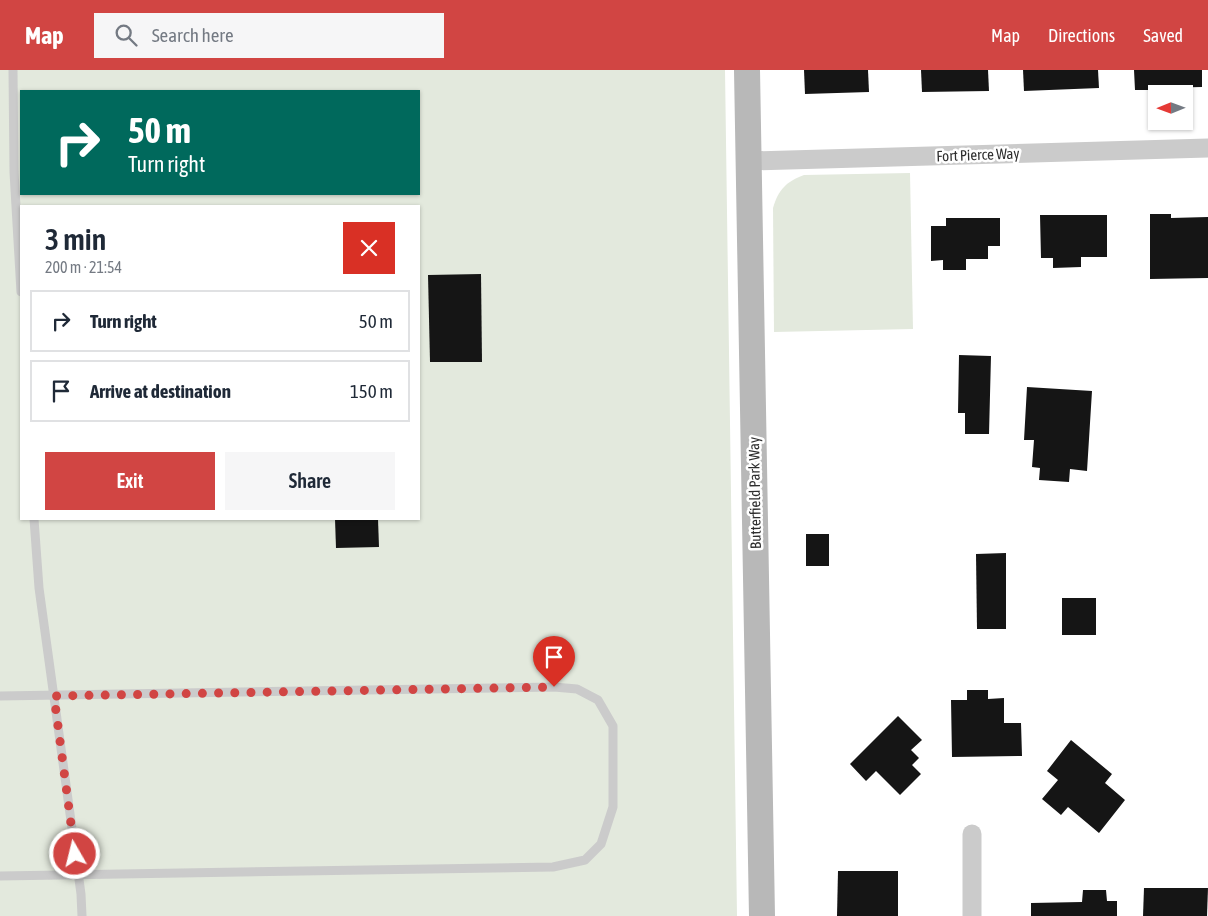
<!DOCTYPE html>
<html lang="en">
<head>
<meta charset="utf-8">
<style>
  body { margin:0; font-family:"Asap Condensed",sans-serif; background:#f6f6f7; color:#1f2937; height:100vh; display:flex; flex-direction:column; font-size:19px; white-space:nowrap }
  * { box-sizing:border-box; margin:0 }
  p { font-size:16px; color:#747a83 }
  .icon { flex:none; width:28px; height:28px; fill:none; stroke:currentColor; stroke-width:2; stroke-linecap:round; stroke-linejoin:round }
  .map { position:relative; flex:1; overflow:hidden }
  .panel { position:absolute; left:20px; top:135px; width:400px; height:315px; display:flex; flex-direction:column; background:#fff; border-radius:0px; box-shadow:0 1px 4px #0004 }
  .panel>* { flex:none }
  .hud { position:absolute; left:20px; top:20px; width:400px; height:105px; border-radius:0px; box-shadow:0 1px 4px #0004; background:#00695c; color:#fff; overflow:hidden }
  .needle { width:32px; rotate:269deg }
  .tools { position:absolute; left:1148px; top:15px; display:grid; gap:10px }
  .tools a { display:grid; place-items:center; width:45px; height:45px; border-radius:0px; background:#fff; box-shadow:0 1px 4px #0004; font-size:25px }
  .pin { position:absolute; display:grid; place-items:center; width:42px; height:42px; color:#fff; margin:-51px -21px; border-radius:50% 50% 50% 0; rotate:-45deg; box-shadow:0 0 5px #0007 }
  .pin .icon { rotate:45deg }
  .me { position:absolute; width:55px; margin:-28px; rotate:352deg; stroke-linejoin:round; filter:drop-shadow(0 0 4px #0008) }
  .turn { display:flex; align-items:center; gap:18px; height:105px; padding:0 25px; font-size:22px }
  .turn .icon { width:65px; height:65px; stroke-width:2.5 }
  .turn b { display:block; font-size:35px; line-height:42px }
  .round { display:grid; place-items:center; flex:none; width:52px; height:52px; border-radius:0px; background:#f6f6f7 }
  .overview { display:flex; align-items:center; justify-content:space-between; height:85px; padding:0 25px }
  h1 { font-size:30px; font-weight:600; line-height:38px }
  .primary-button { display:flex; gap:10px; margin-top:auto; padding:10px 25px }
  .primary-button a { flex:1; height:58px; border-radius:0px; background:#d14543; color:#fff; font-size:20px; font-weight:600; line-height:58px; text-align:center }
  .primary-button a+a { background:#f6f6f7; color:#1f2937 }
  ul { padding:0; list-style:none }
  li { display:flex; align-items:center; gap:15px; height:62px; margin:0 10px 8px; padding:0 15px; border:2px solid #e0e1e3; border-radius:0px }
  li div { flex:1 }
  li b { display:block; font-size:19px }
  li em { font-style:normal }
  header { display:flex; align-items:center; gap:30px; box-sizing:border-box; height:70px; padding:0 25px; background:#d14543; color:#fff }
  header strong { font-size:24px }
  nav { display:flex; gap:28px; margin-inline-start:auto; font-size:18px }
  .search { width:350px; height:45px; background:#f6f6f7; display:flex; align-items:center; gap:12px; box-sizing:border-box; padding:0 18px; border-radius:0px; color:#747a83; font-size:19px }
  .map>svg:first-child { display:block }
</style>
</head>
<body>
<header>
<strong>Map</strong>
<div class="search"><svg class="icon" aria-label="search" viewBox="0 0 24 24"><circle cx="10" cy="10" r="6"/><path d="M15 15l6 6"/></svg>Search here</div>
<nav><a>Map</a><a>Directions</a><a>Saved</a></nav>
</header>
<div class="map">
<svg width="1208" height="846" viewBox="0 0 1208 846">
  <rect width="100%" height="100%" fill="#fff"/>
  <g fill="#e3e9dd" fill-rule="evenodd">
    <path d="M0,0H725L737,846H0ZM21,21H419V124H21ZM21,136H419V449H21Z"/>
    <path d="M910,103L913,259L774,262L773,138C778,120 787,111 804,105Z"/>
  </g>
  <g fill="#151515">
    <path d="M804,0H868L869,22L805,24Z"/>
    <path d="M921,0H988L989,21L922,22Z"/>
    <path d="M1023,0H1098L1099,18L1024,21Z"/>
    <path d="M1134,0H1202V17L1156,18V20H1135Z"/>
    <path d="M1150,144H1171V148L1208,147V208L1150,209Z"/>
    <path d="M1040,145H1107V187H1081V197L1053,198V188H1041Z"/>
    <path d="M946,148H1000V176H988V189H966V200H943V190L931,191V156H946Z"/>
    <path d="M481,204L482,292H430L428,205Z"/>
    <path d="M959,285L991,286L989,364H965V343H958Z"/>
    <path d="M1027,317L1092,321L1087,401L1070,399L1069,412L1039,410L1040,398L1032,397L1034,370H1024Z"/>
    <path d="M335,449H378L379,477L336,478Z"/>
    <rect x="806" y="464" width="23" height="32"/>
    <path d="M1006,483V559H977L976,484Z"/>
    <rect x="1062" y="528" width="34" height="37"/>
    <path d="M967,620H988V629L1004,628V653H1021L1022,686L952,687L951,630H967Z"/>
    <path d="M898,646L922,670L911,680L919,688L912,695L921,704L900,725L876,701L866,711L850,694Z"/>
    <path d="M1071,670L1112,704L1105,713L1125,730L1099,763L1068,737L1061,745L1042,729L1058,710L1047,701Z"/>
    <path d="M838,801H898V846H837Z"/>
    <path d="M1144,818H1208L1207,846H1143Z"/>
    <path d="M1083,820H1106L1107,831H1117V846H1031V833L1082,832Z"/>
  </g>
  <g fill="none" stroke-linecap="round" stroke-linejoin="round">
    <g stroke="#cbcbcb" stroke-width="9">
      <path d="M13,0L14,102L21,222"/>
      <path d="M34,449L39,518L81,824L82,846"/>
      <path d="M0,626L554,617L577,619L598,630L613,656V737L601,774L585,790L553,797L0,806"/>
    </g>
    <g stroke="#cbcbcb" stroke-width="19">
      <path d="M749,91L1208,78"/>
      <path d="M972,846V764"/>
    </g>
    <path stroke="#b8b8b8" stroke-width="26" d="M747,0L762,846"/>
  </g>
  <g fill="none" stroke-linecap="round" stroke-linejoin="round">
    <path stroke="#d14543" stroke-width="9" stroke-dasharray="0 16.2" d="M75,784L54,626L554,617"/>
  </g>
  <g text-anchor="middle" stroke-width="5" stroke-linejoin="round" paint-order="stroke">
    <g font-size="15" fill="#2e2e2e" stroke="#fff">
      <text transform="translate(978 85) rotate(-2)" y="5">Fort Pierce Way</text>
      <text transform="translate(755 423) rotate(-91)" y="5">Butterfield Park Way</text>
    </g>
  </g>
</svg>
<div class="tools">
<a><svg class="needle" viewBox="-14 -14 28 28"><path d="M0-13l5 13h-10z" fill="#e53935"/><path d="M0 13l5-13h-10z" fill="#747a83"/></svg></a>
</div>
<div class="pin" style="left:554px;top:617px;background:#d93025"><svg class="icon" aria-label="arrive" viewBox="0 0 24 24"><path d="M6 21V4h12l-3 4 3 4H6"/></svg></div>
<svg class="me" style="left:75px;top:784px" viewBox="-20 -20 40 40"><circle r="17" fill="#d14543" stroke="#fff" stroke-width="3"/><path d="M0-11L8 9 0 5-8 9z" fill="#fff"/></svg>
<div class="hud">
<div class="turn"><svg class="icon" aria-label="right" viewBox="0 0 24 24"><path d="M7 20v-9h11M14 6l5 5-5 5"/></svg><div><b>50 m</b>Turn right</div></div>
</div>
<section class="panel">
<div class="overview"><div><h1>3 min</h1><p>200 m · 21:54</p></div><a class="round" style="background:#d93025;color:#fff"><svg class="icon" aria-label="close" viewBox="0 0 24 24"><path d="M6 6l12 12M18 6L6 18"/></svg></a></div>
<ul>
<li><svg class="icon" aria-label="right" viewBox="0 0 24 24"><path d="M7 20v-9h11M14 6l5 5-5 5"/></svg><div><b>Turn right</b></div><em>50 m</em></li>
<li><svg class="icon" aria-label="arrive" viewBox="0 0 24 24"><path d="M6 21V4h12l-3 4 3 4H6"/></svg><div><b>Arrive at destination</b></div><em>150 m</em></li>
</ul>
<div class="primary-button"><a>Exit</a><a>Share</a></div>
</section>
</div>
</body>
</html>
